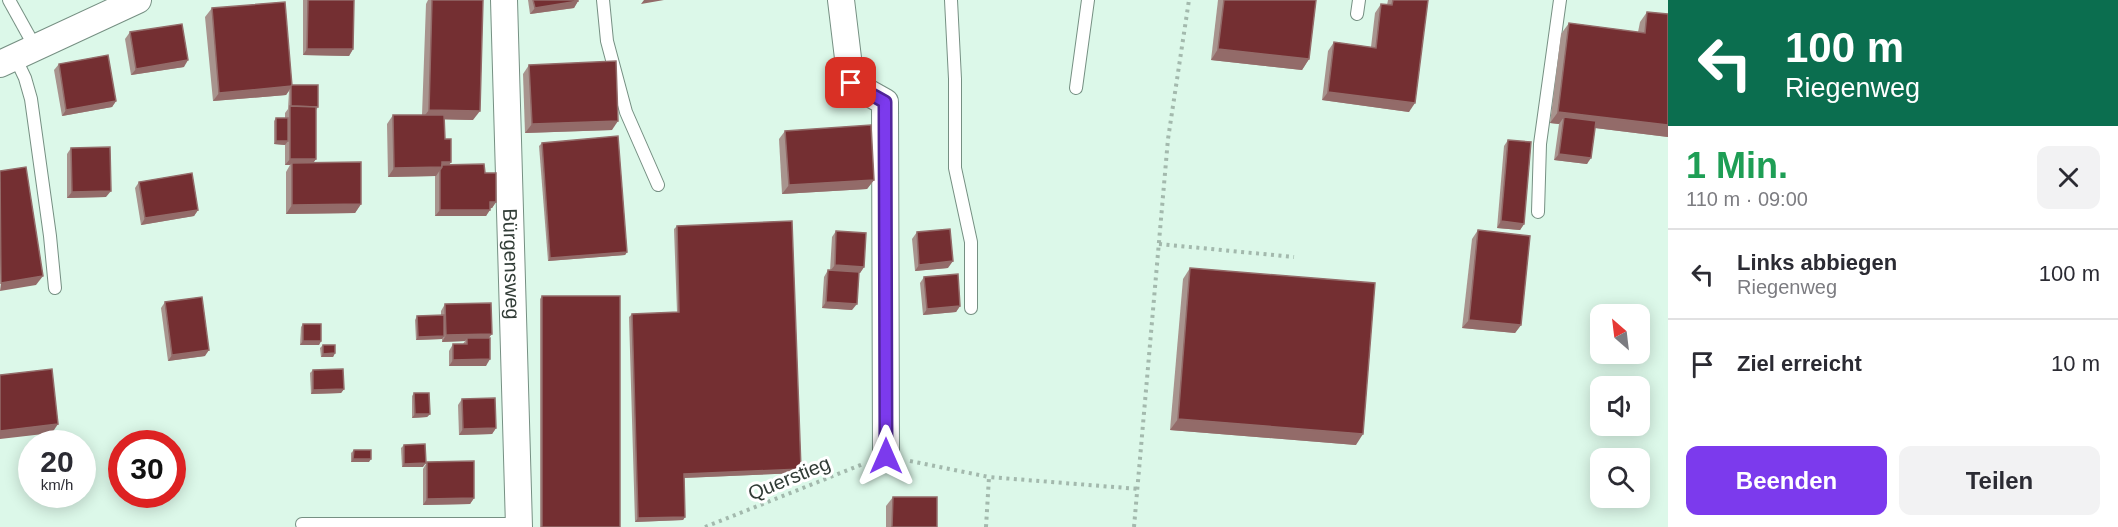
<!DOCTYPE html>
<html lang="de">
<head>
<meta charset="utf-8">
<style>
  body { margin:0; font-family:Helvetica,sans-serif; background:#f2f2f3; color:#2b2b33; height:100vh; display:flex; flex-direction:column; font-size:22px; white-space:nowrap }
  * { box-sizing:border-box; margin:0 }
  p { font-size:20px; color:#7c7c81 }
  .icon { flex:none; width:33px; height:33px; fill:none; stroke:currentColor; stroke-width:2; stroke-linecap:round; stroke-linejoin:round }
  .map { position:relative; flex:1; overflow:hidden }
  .sheet { display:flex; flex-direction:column; background:#fff; width:450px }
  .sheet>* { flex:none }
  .banner { background:#0b6e4f; color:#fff; overflow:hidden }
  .needle { width:39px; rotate:332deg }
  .controls { position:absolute; left:1590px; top:304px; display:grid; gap:12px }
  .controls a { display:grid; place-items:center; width:60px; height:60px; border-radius:12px; background:#fff; box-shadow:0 3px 15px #0003; font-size:30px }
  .speed { position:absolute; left:18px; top:430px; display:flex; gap:12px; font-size:30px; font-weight:700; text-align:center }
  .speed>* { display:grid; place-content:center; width:78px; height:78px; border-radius:50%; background:#fff; box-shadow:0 3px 15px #0003; line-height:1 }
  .speed small { font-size:15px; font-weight:400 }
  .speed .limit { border:9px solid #d22; background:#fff; color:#111 }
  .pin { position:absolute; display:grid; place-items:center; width:51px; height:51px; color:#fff; margin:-26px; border-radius:12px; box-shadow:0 3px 9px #0006 }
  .me { position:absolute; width:66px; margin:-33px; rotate:0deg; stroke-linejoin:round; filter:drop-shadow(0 0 4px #0008) }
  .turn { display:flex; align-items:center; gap:21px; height:126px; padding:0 18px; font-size:27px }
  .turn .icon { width:78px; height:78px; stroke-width:2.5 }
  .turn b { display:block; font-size:42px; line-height:51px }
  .round { display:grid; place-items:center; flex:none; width:63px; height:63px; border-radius:12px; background:#f2f2f3 }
  .headline { display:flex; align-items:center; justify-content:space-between; height:102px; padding:0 18px }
  h1 { font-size:36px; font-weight:600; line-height:45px; color:#1e9e55 }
  .action { display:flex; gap:12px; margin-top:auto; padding:12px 18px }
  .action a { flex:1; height:69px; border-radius:12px; background:#7c3aed; color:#fff; font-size:24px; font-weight:600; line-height:69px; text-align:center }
  .action a+a { background:#f2f2f3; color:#2b2b33 }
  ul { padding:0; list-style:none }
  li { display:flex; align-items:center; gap:18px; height:90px; padding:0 18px; border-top:2px solid #e1e1e2 }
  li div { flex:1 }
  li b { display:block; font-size:22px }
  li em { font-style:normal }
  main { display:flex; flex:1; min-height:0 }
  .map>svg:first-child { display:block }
</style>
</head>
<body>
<main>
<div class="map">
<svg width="1668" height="527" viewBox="0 0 1668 527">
  <rect width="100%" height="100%" fill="#dcf8e9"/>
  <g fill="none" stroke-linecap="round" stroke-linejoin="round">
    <g stroke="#769083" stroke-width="14">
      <g id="lane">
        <path d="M9,0L35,47"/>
        <path d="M603,0L607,41L626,112L658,185"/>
        <path d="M951,0L955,79V168L971,242V308"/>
        <path d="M1357,14L1359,0"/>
        <path d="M15,57L25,78L31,99L50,236L55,288"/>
        <path d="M1076,88L1088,0"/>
        <path d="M1538,212L1540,144L1560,0"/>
        <path d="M302,524H519"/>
      </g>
    </g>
    <g stroke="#769083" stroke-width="28">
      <g id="street">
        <path id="s1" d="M504,0L519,527"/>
        <path d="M841,0L851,83L885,102L886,456"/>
        <path d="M0,64L138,0"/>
      </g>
    </g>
    <g stroke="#a3b9ad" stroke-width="4" stroke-dasharray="3 4.5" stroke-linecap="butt">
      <path d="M1159,244L1294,257"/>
      <path d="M910,461L989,477"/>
      <path d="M705,527L863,464"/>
      <path d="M986,527L989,477L1139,489"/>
      <path d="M1134,527L1168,139L1189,0"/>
    </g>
    <use href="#lane" stroke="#fff" stroke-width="12"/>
    <use href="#street" stroke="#fff" stroke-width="26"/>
  </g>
  <g fill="#a8948e">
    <path d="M303,0H354L353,49L349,56L303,55Z"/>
    <path d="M428,0H483L473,120L444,119L445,139L451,162L449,165L485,173L496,202L492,208H490L486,216H435V176L388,177L387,124L393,115H422L426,4Z"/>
    <path d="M528,0H578V1L574,8L530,14Z"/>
    <path d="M1218,0H1316L1309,59L1302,70L1211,60Z"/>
    <path d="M1388,0H1428L1409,112L1322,100L1328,51L1334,42L1371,47L1375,13L1381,4L1387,5Z"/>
    <path d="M212,8L292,85L318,107L316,110V159L313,163L361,204L355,213L286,214V172L290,165H285V145L274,144V121L276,118H285V113L288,109L289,91L286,95L213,101L205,17Z"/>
    <path d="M1647,12L1668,14V137L1595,128L1587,164L1554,160L1559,124L1550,123L1561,34L1569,23L1638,32L1640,22Z"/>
    <path d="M130,32L184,67L131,75L125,39Z"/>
    <path d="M59,64L116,101L112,107L62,116L54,70Z"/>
    <path d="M529,65L612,130L525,133L523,74Z"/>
    <path d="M785,131L874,180L867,189L782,194L779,139Z"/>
    <path d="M1508,140L1524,224L1520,230L1497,228L1504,146Z"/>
    <path d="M542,143L627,252L625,255L548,261L539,146Z"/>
    <path d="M71,148L106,197L67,198V154Z"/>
    <path d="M139,182L198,210L194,216L141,225L135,188Z"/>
    <path d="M677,226L799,473L684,478L685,517L683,520L635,522L629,317L632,314L677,312L674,229Z"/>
    <path d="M1478,230L1521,325L1515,333L1462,328L1472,239Z"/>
    <path d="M836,231L864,267L860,273H859L852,310L822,308L824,277L828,270L830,271L832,237Z"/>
    <path d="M917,232L948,268L915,271L912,239Z"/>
    <path d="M1190,268L1356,445L1170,430L1183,279Z"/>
    <path d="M924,277L960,306L956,312L923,315L920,283Z"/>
    <path d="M542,296L620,527H540V299Z"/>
    <path d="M165,302L205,356L168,361L161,308Z"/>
    <path d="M445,304L489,338L486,366H449V351L453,344H463L465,341L442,342V339L416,340L415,320L417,316L441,315V311Z"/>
    <path d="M303,324L321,341L319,345H300L301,327Z"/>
    <path d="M323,345L335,353L333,357H321L320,348Z"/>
    <path d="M313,370L344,389L341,393L311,394L310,373Z"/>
    <path d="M414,393L430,414L427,417L412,418V396Z"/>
    <path d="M462,399L496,428L492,434L459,435L458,405Z"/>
    <path d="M404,445L423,467H402L401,448Z"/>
    <path d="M354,450L369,462H351V453Z"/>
    <path d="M427,462L474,498L470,504L423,505V469Z"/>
    <path d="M893,497L937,527H886V506Z"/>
  </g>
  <g fill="#936b69">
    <path d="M644,0H664L641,4Z"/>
    <path d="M578,1L574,8L530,14L535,8Z"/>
    <path d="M307,49H353L349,56L303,55Z"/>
    <path d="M1218,49L1309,59L1302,70L1211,60Z"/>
    <path d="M188,60L184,67L131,75L136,69Z"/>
    <path d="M292,86L286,95L213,101L219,93Z"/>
    <path d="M1328,92L1415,103L1409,112L1322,100Z"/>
    <path d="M116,101L112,107L62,116L66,110Z"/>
    <path d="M429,110L480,111L473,120L422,119Z"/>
    <path d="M1558,112L1668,125V137L1563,124L1564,117L1559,124L1550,123Z"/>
    <path d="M618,121L612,130L525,133L532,124Z"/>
    <path d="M276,141H288L285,145L274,144Z"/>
    <path d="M1559,154L1591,158L1587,164L1554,160Z"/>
    <path d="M290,159H316L311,166L292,163L290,165H285Z"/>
    <path d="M442,162H451L445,171L440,170L436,176L388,177L394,168Z"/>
    <path d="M874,180L867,189L782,194L789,185Z"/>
    <path d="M111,191L106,197L67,198L72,192Z"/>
    <path d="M490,202H496L492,208L486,209Z"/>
    <path d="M361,204L355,213L286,214L292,205Z"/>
    <path d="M198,210L194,216L141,225L145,218Z"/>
    <path d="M440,210H490L486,216H435Z"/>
    <path d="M1501,221L1524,224L1520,230L1497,228Z"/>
    <path d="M627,252L625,255L548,261L550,258Z"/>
    <path d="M953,261L948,268L915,271L919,265Z"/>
    <path d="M835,265L864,267L860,273L830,271Z"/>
    <path d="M43,276L36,285L0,291L1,283Z"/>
    <path d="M826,302L857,304L852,310L822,308Z"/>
    <path d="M960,306L956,312L923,315L927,309Z"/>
    <path d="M1469,320L1521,325L1515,333L1462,328Z"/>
    <path d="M492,334L487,340L467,338L465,341L442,342L446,335Z"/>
    <path d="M444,336L442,339L416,340L418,337Z"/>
    <path d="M303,341H321L319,345H300Z"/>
    <path d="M209,350L205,356L168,361L172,355Z"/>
    <path d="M335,353L333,357H321L323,354Z"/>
    <path d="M490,359L486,366H449L453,360Z"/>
    <path d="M344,389L341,393L311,394L313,390Z"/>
    <path d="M415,414H430L427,417L412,418Z"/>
    <path d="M1178,419L1363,434L1356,445L1170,430Z"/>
    <path d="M58,424L52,433L0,439V431Z"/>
    <path d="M496,428L492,434L459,435L463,429Z"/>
    <path d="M353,459H371L369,462H351Z"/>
    <path d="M426,463L423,467H402L404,464Z"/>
    <path d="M801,469L799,473L682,478L684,474Z"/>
    <path d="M474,498L470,504L423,505L427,499Z"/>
    <path d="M685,517L683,520L635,522L638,518Z"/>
  </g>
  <g fill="#742f32" stroke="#936b69" stroke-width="1.5">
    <path d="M308,0H354L353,49H307Z"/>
    <path d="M432,0H483L480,111L429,110Z"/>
    <path d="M533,0H578V1L535,8Z"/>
    <path d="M1224,0H1316L1309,59L1218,49Z"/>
    <path d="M1393,0H1428L1415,103L1328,92L1334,42L1376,48L1381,4L1392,5Z"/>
    <path d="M285,2L292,86L219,93L212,8Z"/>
    <path d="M1647,12L1668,14V125L1558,112L1569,23L1645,33Z"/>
    <path d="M182,24L188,60L136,69L130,32Z"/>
    <path d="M108,55L116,101L66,110L59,64Z"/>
    <path d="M616,61L618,121L532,124L529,65Z"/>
    <path d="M292,85H318V107L291,106V86Z"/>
    <path d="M290,106L316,107V159H290Z"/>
    <path d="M393,115H444L445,139H451V162H442V167L394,168Z"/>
    <path d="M1564,117L1596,121L1591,158L1559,154Z"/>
    <rect x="276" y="118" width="12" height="23"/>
    <path d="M871,125L874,180L789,185L785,131Z"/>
    <path d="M618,136L627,252L550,258L542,143Z"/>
    <path d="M1508,140L1531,142L1524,224L1501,221Z"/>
    <path d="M110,147L111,191L72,192L71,148Z"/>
    <path d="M361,162V204L292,205V163Z"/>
    <path d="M484,164L485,173H496V202H490V210H440V170L442,167V165Z"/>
    <path d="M26,167L43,276L1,283L0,171Z"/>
    <path d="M192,173L198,210L145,218L139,182Z"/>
    <path d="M792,221L801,469L684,474L685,517L638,518L632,314L679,312L677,226Z"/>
    <path d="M950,229L953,261L919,265L917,232Z"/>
    <path d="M1478,230L1530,236L1521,325L1469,320Z"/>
    <path d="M836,231L866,233L864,267L835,265Z"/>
    <path d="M1190,268L1375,283L1363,434L1178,419Z"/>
    <path d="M828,270L859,272L857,304L826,302Z"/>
    <path d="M958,274L960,306L927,309L924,277Z"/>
    <rect x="542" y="296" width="78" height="231"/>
    <path d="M202,297L209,350L172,355L165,302Z"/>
    <path d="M491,303L492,334L446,335L445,304Z"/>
    <path d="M444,315V336L418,337L417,316Z"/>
    <rect x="303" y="324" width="18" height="17"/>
    <path d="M467,338H490V359L453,360V344H467Z"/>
    <path d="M323,345H335V353L323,354Z"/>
    <path d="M52,369L58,424L0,431V375Z"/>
    <path d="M343,369L344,389L313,390V370Z"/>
    <path d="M414,393H429L430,414H415Z"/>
    <path d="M495,398L496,428L463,429L462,399Z"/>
    <path d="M425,444L426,463L404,464V445Z"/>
    <path d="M354,450H371V459H353Z"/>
    <path d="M474,461V498L427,499V462Z"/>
    <path d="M893,497H937V527H892Z"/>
  </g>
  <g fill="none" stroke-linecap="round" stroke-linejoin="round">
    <g stroke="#51269a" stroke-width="15">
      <path id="route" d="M851,83L885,102L886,456"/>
    </g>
    <use href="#route" stroke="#7c3aed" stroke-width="10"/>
  </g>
  <g text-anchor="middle" stroke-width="6" stroke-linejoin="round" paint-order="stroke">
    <g font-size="20" fill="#313c36" stroke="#fff">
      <text dy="7" stroke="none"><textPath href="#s1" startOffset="264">Bürgensweg</textPath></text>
      <text transform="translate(789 478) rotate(-22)" y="7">Querstieg</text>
    </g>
  </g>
</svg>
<div class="controls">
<a><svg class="needle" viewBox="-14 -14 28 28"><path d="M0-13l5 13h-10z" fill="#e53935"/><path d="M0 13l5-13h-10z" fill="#7c7c81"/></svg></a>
<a><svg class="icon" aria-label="sound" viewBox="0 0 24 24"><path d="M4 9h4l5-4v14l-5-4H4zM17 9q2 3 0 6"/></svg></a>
<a><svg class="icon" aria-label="search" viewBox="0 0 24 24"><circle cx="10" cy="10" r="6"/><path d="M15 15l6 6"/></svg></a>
</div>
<div class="speed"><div>20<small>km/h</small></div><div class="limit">30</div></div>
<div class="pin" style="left:851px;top:83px;background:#d93025"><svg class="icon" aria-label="arrive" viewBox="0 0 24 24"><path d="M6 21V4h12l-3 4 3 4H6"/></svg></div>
<svg class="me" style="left:886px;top:456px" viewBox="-20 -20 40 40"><path d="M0-17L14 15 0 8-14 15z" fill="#7c3aed" stroke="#fff" stroke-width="4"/></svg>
</div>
<section class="sheet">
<div class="banner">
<div class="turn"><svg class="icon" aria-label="left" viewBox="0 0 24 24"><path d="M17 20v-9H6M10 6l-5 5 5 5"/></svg><div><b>100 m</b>Riegenweg</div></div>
</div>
<div class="headline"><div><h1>1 Min.</h1><p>110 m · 09:00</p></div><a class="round"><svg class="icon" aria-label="close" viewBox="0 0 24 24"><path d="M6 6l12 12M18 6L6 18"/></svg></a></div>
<ul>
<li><svg class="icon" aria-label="left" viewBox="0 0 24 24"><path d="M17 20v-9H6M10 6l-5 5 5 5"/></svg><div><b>Links abbiegen</b><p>Riegenweg</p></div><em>100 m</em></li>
<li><svg class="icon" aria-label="arrive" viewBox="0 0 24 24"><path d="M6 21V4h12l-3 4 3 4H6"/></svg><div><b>Ziel erreicht</b></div><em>10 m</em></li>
</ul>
<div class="action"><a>Beenden</a><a>Teilen</a></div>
</section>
</main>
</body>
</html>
